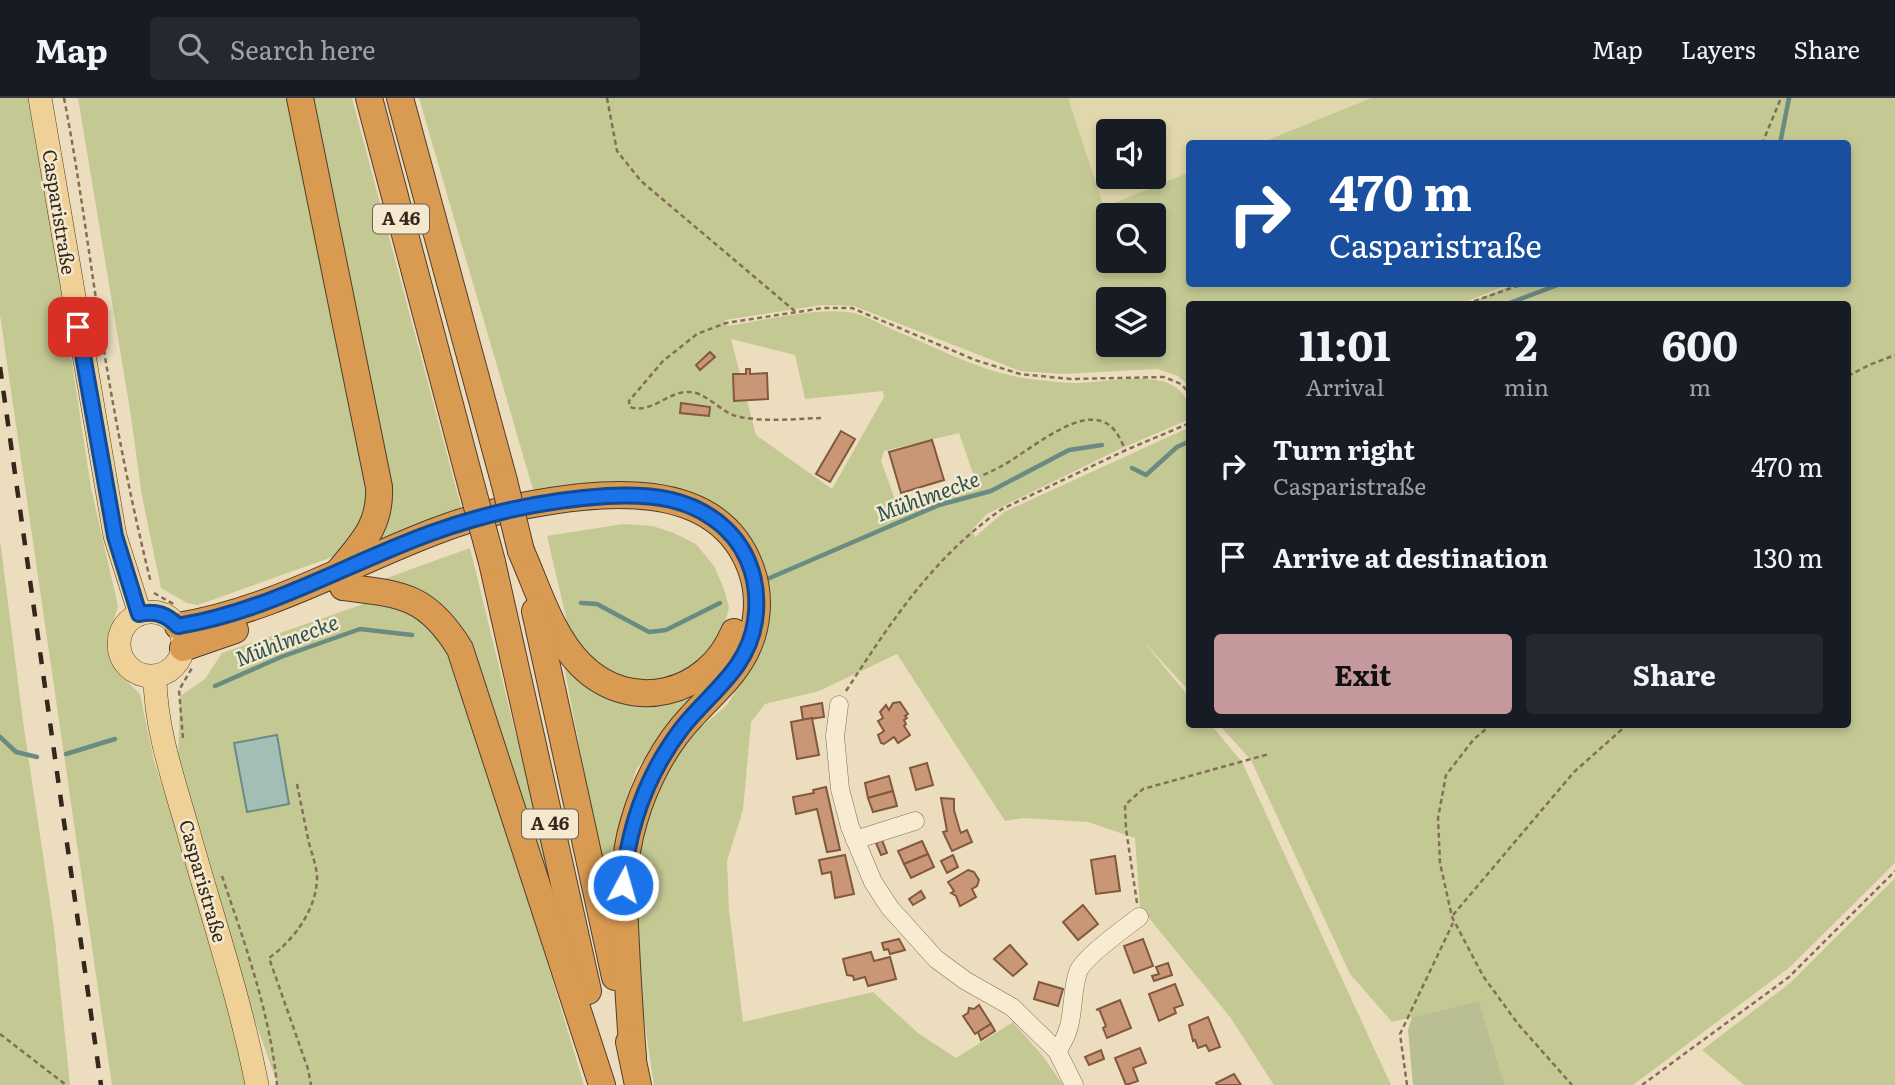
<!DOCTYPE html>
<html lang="en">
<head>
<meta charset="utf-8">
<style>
  body { margin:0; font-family:Literata,serif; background:#242831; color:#f1f3f6; height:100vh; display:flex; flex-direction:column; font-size:26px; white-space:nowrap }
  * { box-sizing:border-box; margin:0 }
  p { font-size:23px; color:#9ea1a6 }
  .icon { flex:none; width:38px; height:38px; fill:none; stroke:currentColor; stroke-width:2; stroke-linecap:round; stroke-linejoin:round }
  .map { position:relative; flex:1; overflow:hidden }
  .sheet { position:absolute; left:1186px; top:203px; width:665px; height:427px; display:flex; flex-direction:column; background:#171b24; border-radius:7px; box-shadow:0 4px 10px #0003 }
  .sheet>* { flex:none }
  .banner { position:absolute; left:1186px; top:42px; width:665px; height:147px; border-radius:7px; box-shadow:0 4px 10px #0003; background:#1a4fa0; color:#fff; overflow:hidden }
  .tools { position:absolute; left:1096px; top:21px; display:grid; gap:14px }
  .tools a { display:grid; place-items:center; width:70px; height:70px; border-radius:7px; background:#171b24; box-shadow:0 4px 10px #0003; font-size:35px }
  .pin { position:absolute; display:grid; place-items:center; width:60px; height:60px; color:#fff; margin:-30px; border-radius:14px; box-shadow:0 4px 10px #0006 }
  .me { position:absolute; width:77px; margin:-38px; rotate:6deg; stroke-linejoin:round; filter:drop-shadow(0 0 5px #0008) }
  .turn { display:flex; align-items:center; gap:24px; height:147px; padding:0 28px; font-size:32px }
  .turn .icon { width:91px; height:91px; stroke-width:2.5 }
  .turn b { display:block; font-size:49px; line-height:60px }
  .eta { display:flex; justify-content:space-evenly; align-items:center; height:119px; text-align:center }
  .eta b { font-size:42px; font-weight:700; line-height:49px }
  .button { display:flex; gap:14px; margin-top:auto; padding:14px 28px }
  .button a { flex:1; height:80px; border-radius:7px; background:#c5999c; color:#111; font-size:28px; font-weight:700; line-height:80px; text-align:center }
  .button a+a { background:#242831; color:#f1f3f6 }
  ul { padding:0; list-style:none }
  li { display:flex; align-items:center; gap:21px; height:91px; padding:0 28px }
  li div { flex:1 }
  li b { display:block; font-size:26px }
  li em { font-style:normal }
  header { display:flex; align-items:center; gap:42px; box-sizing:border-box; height:98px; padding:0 35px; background:#171b24; border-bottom:2px solid #363941 }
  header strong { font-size:33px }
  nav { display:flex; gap:38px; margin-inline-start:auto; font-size:24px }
  .search { width:490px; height:63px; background:#242831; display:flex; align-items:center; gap:18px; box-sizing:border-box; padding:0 24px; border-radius:7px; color:#9ea1a6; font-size:26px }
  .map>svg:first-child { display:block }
</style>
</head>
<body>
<header>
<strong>Map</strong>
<div class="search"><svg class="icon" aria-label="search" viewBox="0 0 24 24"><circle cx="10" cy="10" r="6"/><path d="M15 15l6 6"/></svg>Search here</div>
<nav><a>Map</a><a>Layers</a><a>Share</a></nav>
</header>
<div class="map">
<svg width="1895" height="987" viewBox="0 0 1895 987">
  <rect width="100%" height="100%" fill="#ecddbf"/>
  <path fill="#e1d7ad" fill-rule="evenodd" d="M1068,0H1371L1260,45L1190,46V74L1104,109ZM1108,33H1153V79H1108Z"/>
  <g fill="#c4c994" fill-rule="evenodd">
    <path d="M0,0H32L91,390L118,508L108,541L119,576L140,596L154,663L210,836L251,987H112L0,217Z"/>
    <path d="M78,0H291L372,414L335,458L198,507L187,505L161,490L142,398L130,312Z"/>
    <path d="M308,0H352L461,409L369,450L383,427Z"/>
    <path d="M419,0H1068L1104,109L1190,74V186H1510L1460,206H1190V289L1178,278L1157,271L1064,276L1020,273L854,208L822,207L725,222L727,228C765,222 811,210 849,214C863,216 880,226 894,232C940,251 989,278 1039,282C1051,283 1064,285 1076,285C1113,285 1190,262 1190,321L1120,351L987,416L972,432L975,439L1004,414L1190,329V594L1142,542L1190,600V626L1211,627L1242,664L1391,987H1274L1230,919L1140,809L1135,740L1088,724L1023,720L1005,723L897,556L819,593L765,606L751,624L743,712L727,763L729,812L743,924L873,894L918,935L956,960L1013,924L1042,957L1063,987H654L637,874L635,759L653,690L688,640L727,607L761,552L766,492L764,473L744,432L727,414L705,400L678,392L643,385L604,384L534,395ZM1108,117H1153V163H1108ZM1108,201H1153V247H1108ZM731,241L795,257L805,301L883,293L884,299L832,391L756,337ZM959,335L977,387L953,395L896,404L881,363L884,353Z"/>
    <path d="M1371,0H1895V765L1790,869L1633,987H1505L1479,903L1392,924L1350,876L1251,662L1219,627L1848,626V206H1466L1514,186H1848V46L1260,45Z"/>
    <path d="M623,426L653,428L674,435L696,446L714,468L724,491L729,510L721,538L707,558L684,575L651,584L614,576L585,554L569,532L547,438Z"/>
    <path d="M0,442L23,623L54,831L70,987H0Z"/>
    <path d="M470,450L572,866L469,557L373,485Z"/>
    <path d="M375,502L415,515L442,540L465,591L584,987H278L232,859L178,665L180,598L205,581L222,555Z"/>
    <path d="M562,558L582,582L706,589L665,632L636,672L620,724L606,786Z"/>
    <path d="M1895,780V987H1744L1702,952L1790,885Z"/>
  </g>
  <path fill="#babe93" d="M1479,903L1505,987H1413L1408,932L1412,919Z"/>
  <path fill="#a2beb5" stroke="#6a8b82" stroke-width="2" d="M277,637L289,706L247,714L234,645Z"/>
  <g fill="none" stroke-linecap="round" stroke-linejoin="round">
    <g stroke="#6a8b82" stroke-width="4.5">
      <path d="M1780,46L1789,0"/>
      <path d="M1507,206L1560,186"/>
      <path d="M1132,370L1146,377L1177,349L1190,343"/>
      <path d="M765,482L939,407L991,393L1069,352L1102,347"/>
      <path d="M581,505L597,506L649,534L666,532L720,505"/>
      <path d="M215,588L281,559L360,531L412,537"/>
      <path d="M0,639L16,654L37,659"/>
      <path d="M66,656L115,641"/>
    </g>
  </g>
  <g fill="#c99776" stroke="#82583f" stroke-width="2">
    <path d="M710,254L715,259L700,272L696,267Z"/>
    <path d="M746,271H750V276L767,275L768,301L734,303L733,276H746Z"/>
    <path d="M681,305L710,309L709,318L680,315Z"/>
    <path d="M841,333L855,341L830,384L816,376Z"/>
    <path d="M932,342L944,382L901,395L889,354Z"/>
    <path d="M900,604L908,616L905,618L907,620L904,622L906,626L904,628L910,637L898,645L894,639L884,646L881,645L878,637L884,633L878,623L883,620L880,614L886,607L889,612L893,605Z"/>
    <path d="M822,605L824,619L803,622L801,609Z"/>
    <path d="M812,620L819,657L797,661L791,624Z"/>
    <path d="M927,665L933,687L916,692L910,670Z"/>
    <path d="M889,678L893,693L868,700L865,685Z"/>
    <path d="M826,689L840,752L827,754L817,711L796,716L793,699L814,695L813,692Z"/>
    <path d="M893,693L897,708L873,714L868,700Z"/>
    <path d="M941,700L954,701V712L960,733L961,735L967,732L972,744L952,753L943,734L947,733Z"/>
    <path d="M882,742L887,755L881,757L876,745Z"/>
    <path d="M922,743L928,756L904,766L898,753Z"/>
    <path d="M928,756L934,769L911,780L904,766Z"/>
    <path d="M845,757L854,796L835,800L831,774L822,776L819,762Z"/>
    <path d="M953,757L958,769L947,775L941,763Z"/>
    <path d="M1115,758L1120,793L1096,796L1091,762Z"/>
    <path d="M968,772L974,774L979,782L977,788L972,791L976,799L960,808L956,798L951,795L954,793L948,784Z"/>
    <path d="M921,793L925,800L913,807L909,801Z"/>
    <path d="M1083,807L1098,826L1078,842L1063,824Z"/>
    <path d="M899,841L905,852L890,856L888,851L884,852L882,845Z"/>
    <path d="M1143,841L1153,868L1134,875L1124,848Z"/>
    <path d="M1010,847L1027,866L1013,878L994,861Z"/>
    <path d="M871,854L874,863L890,859L896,881L868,888L865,879L854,882L853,878L847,877L843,861Z"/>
    <path d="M1168,865L1172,877L1154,883L1152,878L1159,876L1156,869Z"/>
    <path d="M1039,884L1063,891L1058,908L1034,901Z"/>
    <path d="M1175,886L1183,907L1174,910L1176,915L1159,923L1149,896Z"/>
    <path d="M1120,902L1131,930L1107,940L1103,930L1106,928L1099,911L1096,912Z"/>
    <path d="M979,907L991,926L975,936L963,918L968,915L969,910L974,911Z"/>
    <path d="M1208,919L1220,949L1209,953L1206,947L1198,950L1195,942L1193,943L1189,927Z"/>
    <path d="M991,926L995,933L981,942L978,934Z"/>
    <path d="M1140,950L1146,965L1133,970L1138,983L1126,987L1115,960Z"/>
    <path d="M1101,952L1104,961L1089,967L1085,959Z"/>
    <path d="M1234,976L1241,987H1217L1216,985Z"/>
  </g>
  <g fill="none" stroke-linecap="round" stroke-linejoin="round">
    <g stroke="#846e58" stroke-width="19">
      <g id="minor">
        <path d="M839,607L835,638L840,691L850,729L873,784L890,810L936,861L966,883L1012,909L1057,953L1074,987"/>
        <path d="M855,742L915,723"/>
        <path d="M1057,953C1077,926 1069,903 1078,874C1083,860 1126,829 1139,819"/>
      </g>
    </g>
    <g stroke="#513d2d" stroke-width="24">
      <g id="major">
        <path d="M40,0L115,438L140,516"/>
        <circle cx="151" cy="546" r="32"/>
        <path d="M155,578C155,629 173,680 187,729C211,815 240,900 257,987"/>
      </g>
    </g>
    <g stroke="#513d2d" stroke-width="28">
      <g id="highway">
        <path d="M300,0L379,389C381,427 362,445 339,473"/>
        <path d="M369,0L472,390"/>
        <path d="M400,0L504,383"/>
        <path d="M521,453C538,491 551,537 581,567C631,617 708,597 734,534"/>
        <path d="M492,464L588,893"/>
        <path d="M343,489C401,496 427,497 460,551L602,987"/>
        <path d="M535,513L615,879"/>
        <path d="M178,528C298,509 398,433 517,409C595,394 717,376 751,471C761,498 758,530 745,555C732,580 711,597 693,617C665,646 645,685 634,723C621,765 624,806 626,849C628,886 630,923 633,959"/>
        <path d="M183,550L235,532"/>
        <path d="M629,944L638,987"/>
      </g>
    </g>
    <g stroke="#846e58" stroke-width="2.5" stroke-dasharray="5 3.5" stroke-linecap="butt">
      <path d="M64,0C77,67 86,134 96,201C110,296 128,392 151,485"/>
      <path d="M607,0L617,53L641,83L796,214"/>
      <path d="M1762,46L1781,0"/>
      <path d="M1466,206L1523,186"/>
      <path d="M1848,278L1869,267L1895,257"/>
      <path d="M821,320C795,321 766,324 740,319C721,316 706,292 686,294C667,295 650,316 630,309L629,303L663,263L697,236L726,225L823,210H852L975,262L1020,276L1071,281L1164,279L1181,286L1190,296"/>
      <path d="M960,387C973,381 987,376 1000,369C1025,356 1067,318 1096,322C1113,324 1119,338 1125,351"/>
      <path d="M154,495L175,507"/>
      <path d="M846,593C891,524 933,459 1002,411L1126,352L1190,325"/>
      <path d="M1492,626L1474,641L1446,677L1438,720L1440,765L1452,819L1483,878L1518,926L1572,987"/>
      <path d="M183,640L179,592L192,570"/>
      <path d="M297,686C301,706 305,726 309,745C312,756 316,767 317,777C318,810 294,842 269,860L308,971L311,987"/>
      <path d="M222,778C245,846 270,915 277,987"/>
      <path d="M1137,805L1126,731L1125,707L1143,691L1269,656"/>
      <path d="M1453,817L1574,674L1628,626"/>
      <path d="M0,936L66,987"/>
      <path d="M1407,987L1400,936L1453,825"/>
      <path d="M1642,987L1789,879L1895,773"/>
    </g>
    <use href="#minor" stroke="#f7ebd2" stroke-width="18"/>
    <use href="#major" stroke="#efd197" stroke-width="23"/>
    <use href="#highway" stroke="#d99b51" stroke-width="26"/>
    <path stroke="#34271c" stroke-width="4.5" stroke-dasharray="12 12" stroke-linecap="butt" d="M0,269L101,987"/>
    <g stroke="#513d2d" stroke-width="28" stroke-linecap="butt">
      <g id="highway-bridge">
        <path d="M504,383L521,453"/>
        <path d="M472,390L492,464"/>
      </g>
    </g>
    <use href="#highway-bridge" stroke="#d99b51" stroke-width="26"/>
  </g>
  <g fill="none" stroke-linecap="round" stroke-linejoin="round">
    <g stroke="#114b97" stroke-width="18">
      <path id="route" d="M78,229L115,438L139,516C156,512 167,517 178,528C269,513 346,466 431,435C489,414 546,402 607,398C651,396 692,399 726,431C751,455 760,489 755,523C748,572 709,595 682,630C646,677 628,729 623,787"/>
    </g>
    <use href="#route" stroke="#1a73e8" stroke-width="12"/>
  </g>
  <g text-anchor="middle" stroke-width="5" stroke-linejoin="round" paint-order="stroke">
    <g fill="#f4e8ce" stroke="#6e6151" stroke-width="2">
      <rect x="373" y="106.5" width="56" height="29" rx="5"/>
      <rect x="522" y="711.5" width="56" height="29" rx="5"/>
    </g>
    <g font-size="18" font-weight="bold" fill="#34271c">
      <text x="401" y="127">A 46</text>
      <text x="550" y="732">A 46</text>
    </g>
    <g font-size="19" fill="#34271c" stroke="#f4e8ce">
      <text transform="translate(59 114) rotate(81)" y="7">Casparistraße</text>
      <text transform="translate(203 783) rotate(74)" y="7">Casparistraße</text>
    </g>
    <g font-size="21" font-style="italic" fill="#2c5350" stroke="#f4e8ce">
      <text transform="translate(928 399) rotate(-20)" y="7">Mühlmecke</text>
      <text transform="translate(287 543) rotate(-21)" y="7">Mühlmecke</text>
    </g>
  </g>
</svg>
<div class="tools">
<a><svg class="icon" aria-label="sound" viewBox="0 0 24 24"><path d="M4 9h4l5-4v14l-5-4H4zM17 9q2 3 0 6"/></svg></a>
<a><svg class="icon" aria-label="search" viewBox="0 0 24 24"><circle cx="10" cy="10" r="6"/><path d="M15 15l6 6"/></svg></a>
<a><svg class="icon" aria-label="layers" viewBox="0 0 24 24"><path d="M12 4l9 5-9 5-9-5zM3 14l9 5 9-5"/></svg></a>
</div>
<div class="pin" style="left:78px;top:229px;background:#d93025"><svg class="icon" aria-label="arrive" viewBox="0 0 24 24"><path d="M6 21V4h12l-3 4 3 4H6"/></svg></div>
<svg class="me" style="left:623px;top:787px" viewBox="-20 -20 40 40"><circle r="17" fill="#1a73e8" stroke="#fff" stroke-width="3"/><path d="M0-11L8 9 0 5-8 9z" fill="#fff"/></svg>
<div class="banner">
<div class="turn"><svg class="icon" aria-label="right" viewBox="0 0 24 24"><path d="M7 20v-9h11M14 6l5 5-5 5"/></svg><div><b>470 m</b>Casparistraße</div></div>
</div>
<section class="sheet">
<div class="eta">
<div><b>11:01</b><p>Arrival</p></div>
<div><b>2</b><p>min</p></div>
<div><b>600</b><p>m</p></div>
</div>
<ul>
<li><svg class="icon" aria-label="right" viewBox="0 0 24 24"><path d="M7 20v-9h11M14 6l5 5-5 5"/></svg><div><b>Turn right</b><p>Casparistraße</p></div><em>470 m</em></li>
<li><svg class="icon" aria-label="arrive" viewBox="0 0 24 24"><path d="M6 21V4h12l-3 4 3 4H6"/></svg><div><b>Arrive at destination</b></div><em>130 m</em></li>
</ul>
<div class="button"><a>Exit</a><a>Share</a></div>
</section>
</div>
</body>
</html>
